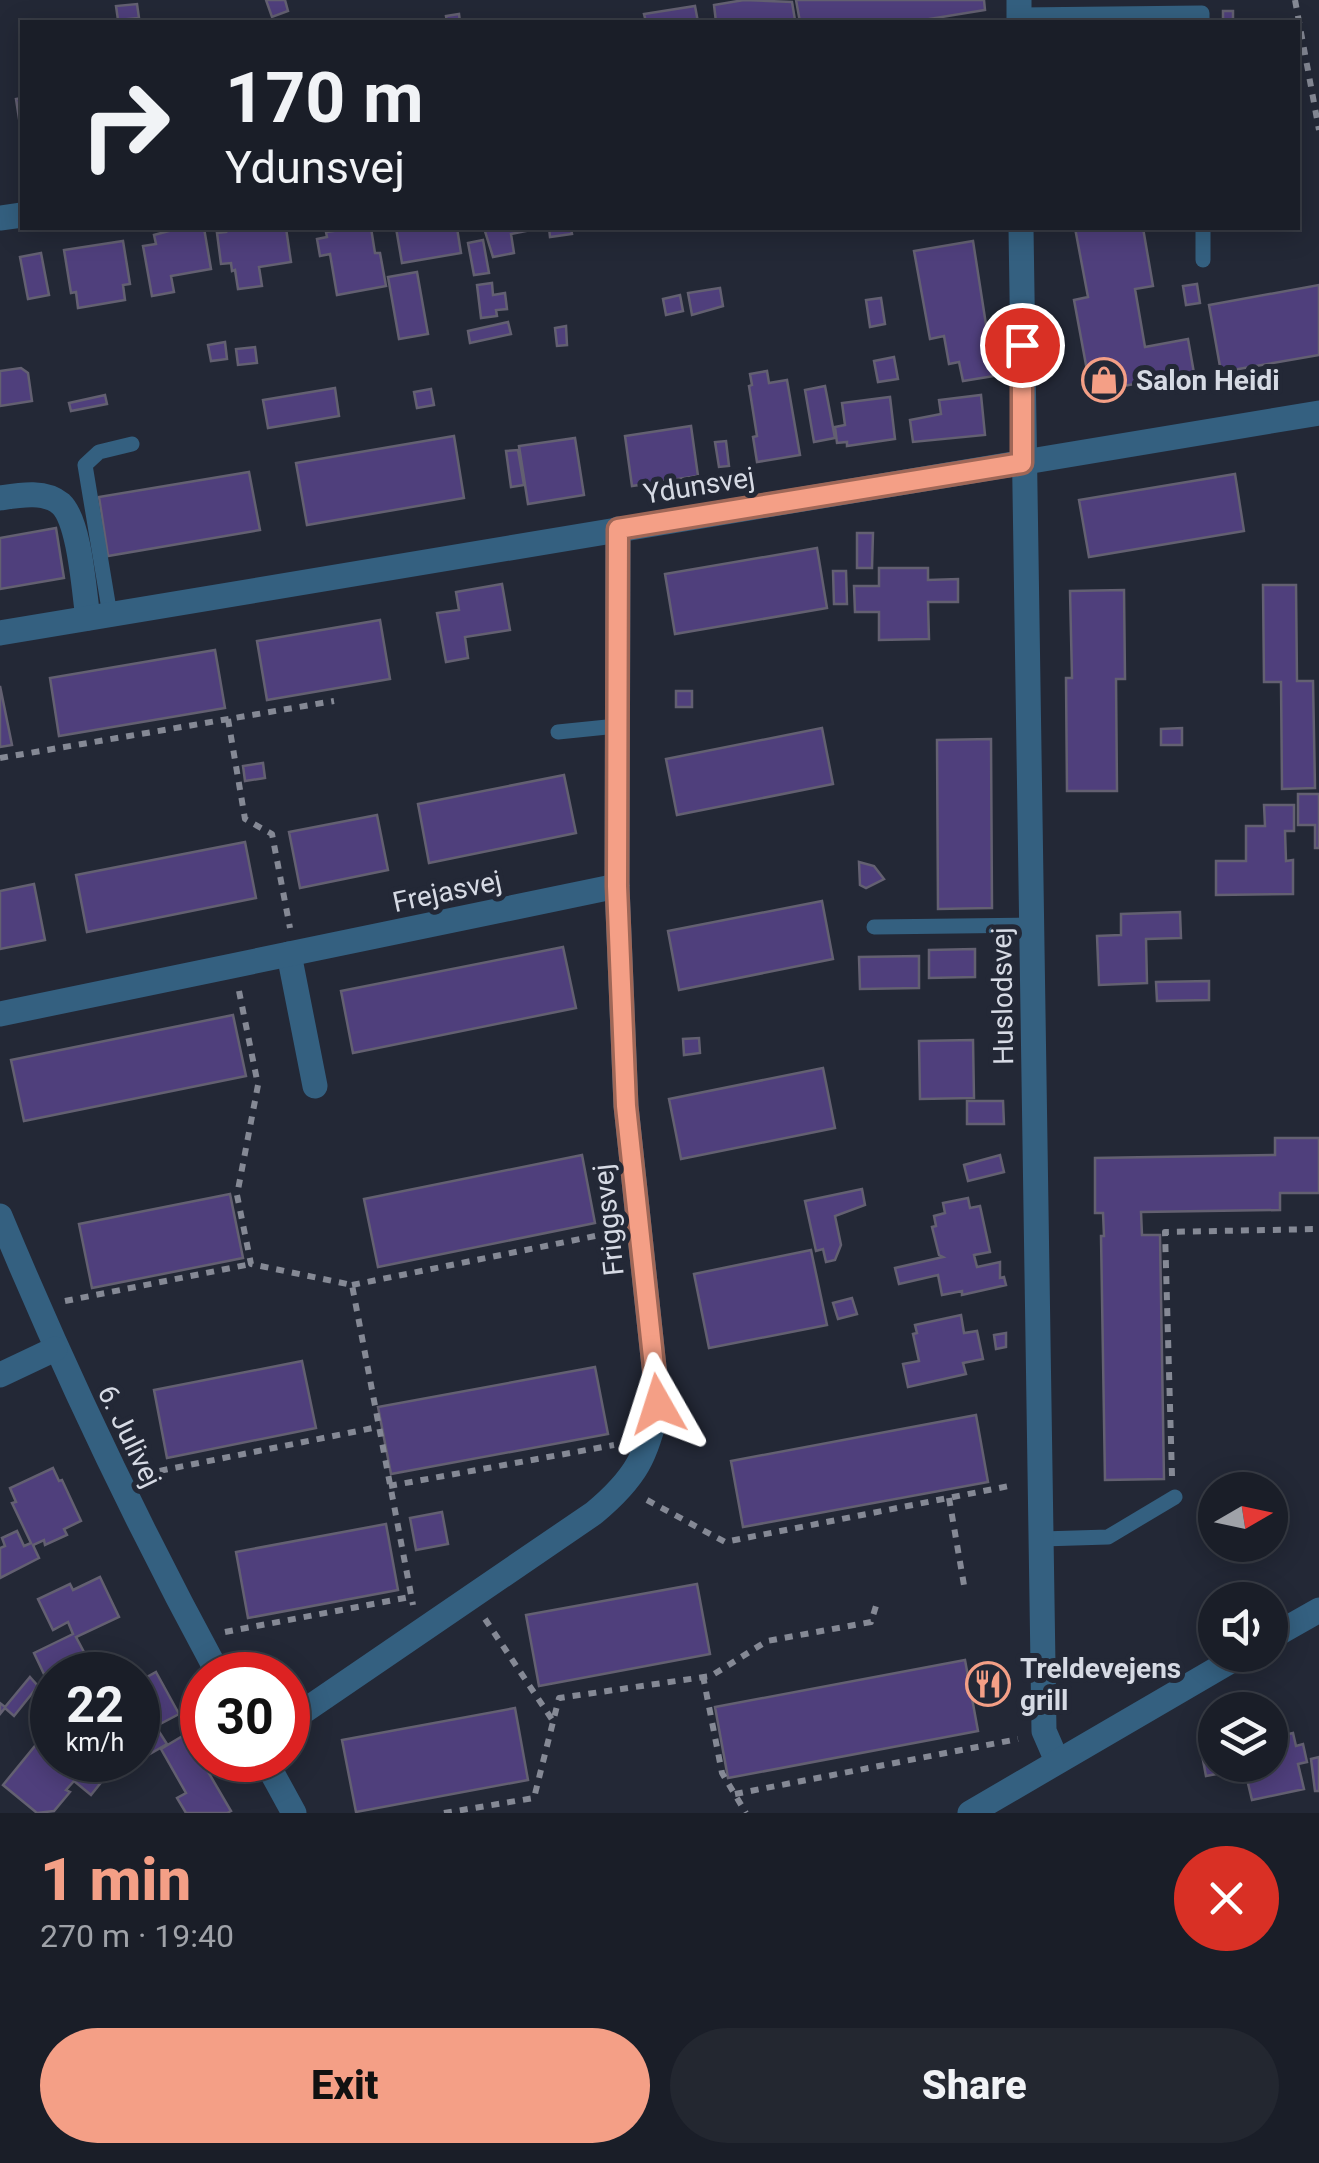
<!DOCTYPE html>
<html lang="en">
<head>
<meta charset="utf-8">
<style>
  body { margin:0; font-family:Roboto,sans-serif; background:#232730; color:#f1f3f6; height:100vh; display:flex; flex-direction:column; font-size:38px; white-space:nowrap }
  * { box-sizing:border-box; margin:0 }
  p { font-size:32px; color:#9fa2a8 }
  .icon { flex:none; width:55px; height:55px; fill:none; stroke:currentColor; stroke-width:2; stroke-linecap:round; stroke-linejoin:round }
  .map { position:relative; height:1813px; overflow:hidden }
  .panel { display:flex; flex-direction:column; background:#1a1e28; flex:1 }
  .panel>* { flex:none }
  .top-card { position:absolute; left:20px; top:20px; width:1280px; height:210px; border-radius:0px; box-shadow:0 5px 25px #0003,0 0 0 2px #383c45; background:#1a1e28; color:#f1f3f6; overflow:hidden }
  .needle { width:65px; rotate:81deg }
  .fabs { position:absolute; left:1198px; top:1472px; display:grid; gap:20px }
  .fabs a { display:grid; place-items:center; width:90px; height:90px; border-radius:50%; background:#1a1e28; box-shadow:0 5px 25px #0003,0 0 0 2px #383c45; font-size:50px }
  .speed { position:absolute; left:30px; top:1652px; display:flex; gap:20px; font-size:50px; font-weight:700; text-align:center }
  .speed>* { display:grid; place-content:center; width:130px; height:130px; border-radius:50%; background:#1a1e28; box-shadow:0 5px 25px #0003,0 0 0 2px #383c45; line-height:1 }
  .speed small { font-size:25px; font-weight:400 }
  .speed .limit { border:15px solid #d22; background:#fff; color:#111 }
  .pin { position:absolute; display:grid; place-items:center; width:85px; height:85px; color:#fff; margin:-42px; border:5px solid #fff; border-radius:50%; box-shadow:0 2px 10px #0007 }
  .me { position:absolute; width:110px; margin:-55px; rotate:354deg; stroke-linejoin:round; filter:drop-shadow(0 0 8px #0008) }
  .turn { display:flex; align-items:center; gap:35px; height:210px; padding:0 40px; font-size:45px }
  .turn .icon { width:130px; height:130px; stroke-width:2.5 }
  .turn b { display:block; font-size:70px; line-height:85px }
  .round { display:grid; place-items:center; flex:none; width:105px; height:105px; border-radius:52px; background:#232730 }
  .headline { display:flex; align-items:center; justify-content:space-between; height:170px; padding:0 40px }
  h1 { font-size:60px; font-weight:800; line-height:75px; color:#f49f86 }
  .primary-button { display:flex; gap:20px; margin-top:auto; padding:20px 40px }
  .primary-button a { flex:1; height:115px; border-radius:60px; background:#f49f86; color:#111; font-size:40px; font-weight:800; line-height:115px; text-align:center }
  .primary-button a+a { background:#232730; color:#f1f3f6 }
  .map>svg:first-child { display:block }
</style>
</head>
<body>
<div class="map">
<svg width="1319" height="1813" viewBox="0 0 1319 1813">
  <rect width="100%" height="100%" fill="#232836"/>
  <g fill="#4f3f7c" stroke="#636071" stroke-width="2.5">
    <path d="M266,0H285L288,11L272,17Z"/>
    <path d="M744,0L792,2L795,20L716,22L714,5Z"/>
    <path d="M796,0H984L985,10L911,22H800Z"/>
    <path d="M137,4L139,18L118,20L116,6Z"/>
    <path d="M695,6L698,22H646L644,14Z"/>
    <rect x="1223" y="11" width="10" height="11"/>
    <path d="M459,14L460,22H447L446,16Z"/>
    <path d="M22,98V138L16,99Z"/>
    <path d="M180,228H204L211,269L171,276L174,292L152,296L143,246L156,244L154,235Z"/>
    <path d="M225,228H286L291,262L259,267L262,286L238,289L235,270L232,271L231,263L221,264L217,233L226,232Z"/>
    <path d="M355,228H371L375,253H380L386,286L337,295L330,254L320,256L317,239L327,237L326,232Z"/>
    <path d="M396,228H457L461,253L402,263Z"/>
    <path d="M484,228H536V229L511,234L514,253L493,257Z"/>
    <path d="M549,228H571L572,234L550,237Z"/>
    <path d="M1075,228H1143L1153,286L1135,289L1145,347L1188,339L1194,373L1091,392L1074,300L1088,297Z"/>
    <path d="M483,240L489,273L474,275L468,243Z"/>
    <path d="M123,241L130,284L123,285L125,300L78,308L76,292L71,293L64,250Z"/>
    <path d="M973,241L994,376L963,381L959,362L949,364L944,336L930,339L914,251Z"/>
    <path d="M41,253L49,295L28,299L20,257Z"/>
    <path d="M417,272L428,334L399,339L388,277Z"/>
    <path d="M492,283L493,295L505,293L507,309L496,310L497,316L481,318L477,285Z"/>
    <path d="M1197,284L1200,303L1186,305L1183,286Z"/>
    <path d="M1319,285V355L1221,372L1209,305Z"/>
    <path d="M720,288L723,306L692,315L688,293Z"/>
    <path d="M680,295L683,311L666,315L663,299Z"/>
    <path d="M881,298L885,324L870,327L866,300Z"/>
    <path d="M508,322L511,334L470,343L468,331Z"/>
    <path d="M566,326L567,345L557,346L555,328Z"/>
    <path d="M225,342L227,359L211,361L208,345Z"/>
    <path d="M255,347L257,363L238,365L236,349Z"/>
    <path d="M894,357L898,379L878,382L874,361Z"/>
    <path d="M21,368L28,373L32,401L0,406V371Z"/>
    <path d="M767,371L769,383L787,380L800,455L757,462L753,437L757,436L749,386L752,385L750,374Z"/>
    <path d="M825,386L835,438L814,442L805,390Z"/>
    <path d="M335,388L339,416L268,428L263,400Z"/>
    <path d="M431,389L434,405L417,408L414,392Z"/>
    <path d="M105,395L107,404L71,411L69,403Z"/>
    <path d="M981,395L985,435L913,442L910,420L941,414L939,400Z"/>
    <path d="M890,397L895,439L847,446V442L837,443L835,427L845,425L842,403Z"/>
    <path d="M691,426L698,476L632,486L625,436Z"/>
    <path d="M454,436L464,498L307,525L296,463Z"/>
    <path d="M575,438L584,495L528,504L519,446Z"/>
    <path d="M726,441L729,466L719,467L715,442Z"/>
    <path d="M518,450L524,485L511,487L506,451Z"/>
    <path d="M249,472L260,530L108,556L99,497Z"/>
    <path d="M1235,474L1244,531L1089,557L1079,500Z"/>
    <path d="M56,528L64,578L0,589V538Z"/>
    <path d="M857,533H873L872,568H857Z"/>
    <path d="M817,548L827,608L675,634L665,574Z"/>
    <path d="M879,568H928V580L958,579V602H928L929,639L879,640V612H855L854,586H879Z"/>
    <path d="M833,571H846L847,604H834Z"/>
    <path d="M502,584L510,630L465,637L468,658L446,662L437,613L459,610L456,592Z"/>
    <path d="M1263,585H1296L1297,681H1313L1315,788L1282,789L1281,682H1264Z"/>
    <path d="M1124,590L1125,679H1116L1117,791H1067L1066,678H1072L1070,591Z"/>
    <path d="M380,620L390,679L267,700L257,641Z"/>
    <path d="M215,650L225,708L59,736L50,678Z"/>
    <path d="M0,686L12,745L0,747Z"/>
    <rect x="676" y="691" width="16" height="16"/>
    <path d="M822,728L833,784L677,815L666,759Z"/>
    <path d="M1182,728V745H1161V729Z"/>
    <path d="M991,739L992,908L938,909L937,740Z"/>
    <path d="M263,763L265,778L245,781L243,766Z"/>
    <path d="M564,775L576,833L429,863L418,804Z"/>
    <path d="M1298,794H1319V848H1315V825H1298Z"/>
    <path d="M1264,805H1294V831H1285L1286,861L1293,860V894L1216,895V861H1246V826H1265Z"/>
    <path d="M377,815L388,870L300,888L289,832Z"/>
    <path d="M245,842L256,898L87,932L76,875Z"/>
    <path d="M859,862L874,866L884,879L866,888L860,885Z"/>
    <path d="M34,884L45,940L0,949V891Z"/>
    <path d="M822,901L833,959L679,990L668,931Z"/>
    <path d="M1180,912L1181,938L1146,939L1147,983L1099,985L1097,936L1121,935V914Z"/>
    <path d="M563,947L576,1008L353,1053L341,991Z"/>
    <path d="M975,949V977L929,978V950Z"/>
    <path d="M919,956V988L860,989L859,957Z"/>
    <path d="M1209,981V1000L1157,1001L1156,982Z"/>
    <path d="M233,1015L246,1076L24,1121L11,1060Z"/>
    <path d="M699,1038L700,1053L684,1055L683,1039Z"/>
    <path d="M973,1040L974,1098L920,1099L919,1041Z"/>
    <path d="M823,1068L835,1128L681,1159L669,1099Z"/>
    <path d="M967,1101H1003L1004,1124H967Z"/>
    <path d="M1275,1138H1319V1193H1280V1210L1141,1212L1142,1235H1160L1164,1479L1105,1480L1101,1236H1104L1103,1213H1095V1158L1275,1155Z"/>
    <path d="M582,1155L595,1223L378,1267L364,1199Z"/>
    <path d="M1000,1155L1004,1172L968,1181L964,1165Z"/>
    <path d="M862,1189L865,1205L835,1216L841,1245L835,1260L826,1262L823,1249L816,1251L805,1201Z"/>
    <path d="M230,1194L243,1258L92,1288L79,1224Z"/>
    <path d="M968,1198L970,1208L980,1206L990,1252L974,1255L977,1267L1000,1262V1278L1004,1277L1006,1285L962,1295V1291L942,1295L938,1275L899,1284L895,1268L943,1257L939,1255L932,1227L936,1226L934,1216L945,1213L943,1203Z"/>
    <path d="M811,1250L827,1325L709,1348L694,1274Z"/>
    <path d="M852,1298L857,1314L838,1319L833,1303Z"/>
    <path d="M961,1315L964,1333L977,1331L983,1359L963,1363L966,1374L908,1387L903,1364L919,1361L913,1334L917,1333L915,1325Z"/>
    <path d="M1006,1333V1347L996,1349L994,1335Z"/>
    <path d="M302,1361L316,1428L167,1458L154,1390Z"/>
    <path d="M595,1367L608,1434L391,1474L378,1407Z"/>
    <path d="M976,1415L988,1482L743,1527L731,1461Z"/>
    <path d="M53,1468L59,1481L62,1480L81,1521L64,1529L67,1535L45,1545L44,1540L33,1545L39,1558L0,1578V1548L5,1546L2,1538L17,1531L24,1546L31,1543L12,1503L16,1502L10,1488Z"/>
    <path d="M1215,1491V1509L1211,1511L1203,1499Z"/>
    <path d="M442,1512L448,1544L416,1550L410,1518Z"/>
    <path d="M386,1524L398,1590L248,1618L236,1552Z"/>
    <path d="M100,1577L119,1617L76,1637L85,1654L44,1674L34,1653L73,1634L68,1622L53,1630L38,1599L70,1584L73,1590Z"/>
    <path d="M697,1584L710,1654L539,1686L526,1615Z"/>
    <path d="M965,1660L978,1731L728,1778L715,1707Z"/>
    <path d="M156,1672L179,1714L141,1734L138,1728V1682Z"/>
    <path d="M30,1677L38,1686L14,1716L5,1708L0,1714V1703L5,1707Z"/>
    <path d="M515,1708L528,1780L356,1812L342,1740Z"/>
    <path d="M48,1730L52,1733V1760H86L91,1763L96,1760L100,1765L104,1761L111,1770L91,1795L74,1781L66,1790L70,1792L54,1811L37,1813L3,1785Z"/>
    <path d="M158,1730L167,1744L122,1770L117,1760H138V1742Z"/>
    <path d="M1293,1733L1296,1746L1303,1744L1307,1762L1298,1764L1304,1789L1252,1800L1245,1771L1254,1769L1253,1765H1270V1738Z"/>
    <path d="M186,1734L231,1811L227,1813H186L177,1798L186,1793L161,1749Z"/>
    <path d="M1215,1736V1765H1225L1227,1772L1206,1776L1199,1739Z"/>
    <path d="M1319,1757V1791H1315L1311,1759Z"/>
  </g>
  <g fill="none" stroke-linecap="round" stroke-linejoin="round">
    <g stroke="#858995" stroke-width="6" stroke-dasharray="8 8" stroke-linecap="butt">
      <path d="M1295,0L1319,130"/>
      <path d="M228,719L245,819L272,834L290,928"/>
      <path d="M0,758L334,701"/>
      <path d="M239,991L258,1085L237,1195L251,1264L352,1285L413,1605"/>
      <path d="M352,1285L615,1232"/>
      <path d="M65,1301L251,1264"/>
      <path d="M144,1474L378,1427"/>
      <path d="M1172,1476L1165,1232L1319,1229"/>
      <path d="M389,1486L614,1445"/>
      <path d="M949,1498L965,1591"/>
      <path d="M647,1500L725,1542L1014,1485"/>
      <path d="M485,1619L553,1721"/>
      <path d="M225,1632L410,1597"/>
      <path d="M703,1676L722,1773L746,1813"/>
      <path d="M735,1794L1018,1739"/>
      <path d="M444,1813L534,1798L559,1698L711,1676L767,1641L871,1622L876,1606"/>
    </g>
    <g stroke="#346080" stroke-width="15">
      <path d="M1019,15L1202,13V22"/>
      <path d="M1203,228V260"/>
      <path d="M110,615L85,465L99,452L132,444"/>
      <path d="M558,732L617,726"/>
      <path d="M874,927L1031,925"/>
      <path d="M1042,1539L1108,1537L1175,1497"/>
    </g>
    <g stroke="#346080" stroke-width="25">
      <path d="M1019,0V22"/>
      <path d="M0,218L22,215"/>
      <path d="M1021,228L1044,1731L1057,1761"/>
      <path d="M0,498C19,495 45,490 61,504C80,522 84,592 88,618"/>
      <path d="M0,633L1319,413"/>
      <path d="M289,954L315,1086"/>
      <path d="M0,1014L617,886"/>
      <path d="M288,1722L594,1513C636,1478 647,1456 658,1404L626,1106L617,886L618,529"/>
    </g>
    <g stroke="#346080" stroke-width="25">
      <path d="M0,1216C66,1375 137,1524 219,1675"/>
      <path d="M0,1375L55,1349"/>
      <path d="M1270,1638L1319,1610"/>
      <path d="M265,1760L294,1813"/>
      <path d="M970,1813L1241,1655"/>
    </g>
  </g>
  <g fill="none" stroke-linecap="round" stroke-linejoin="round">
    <g stroke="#9f6757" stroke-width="25">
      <path id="route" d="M658,1404L626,1106L617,886L618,529L1022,463V345"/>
    </g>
    <use href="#route" stroke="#f49f86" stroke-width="18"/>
  </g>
  <defs>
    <g id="shop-ring" transform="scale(2.25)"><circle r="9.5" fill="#232836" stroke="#f49f86" stroke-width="1.5"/><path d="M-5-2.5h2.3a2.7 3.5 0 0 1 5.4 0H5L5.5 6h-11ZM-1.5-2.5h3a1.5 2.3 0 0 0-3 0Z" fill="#f49f86"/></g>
    <g id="restaurant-ring" transform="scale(2.25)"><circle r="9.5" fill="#232836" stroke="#f49f86" stroke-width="1.5"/><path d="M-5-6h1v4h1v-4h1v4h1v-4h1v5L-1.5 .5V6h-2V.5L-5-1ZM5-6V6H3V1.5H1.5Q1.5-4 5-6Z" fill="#f49f86"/></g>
  </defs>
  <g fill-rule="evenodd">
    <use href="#shop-ring" x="1104" y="380"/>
    <use href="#restaurant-ring" x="988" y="1684"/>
  </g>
  <g text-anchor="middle" stroke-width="10" stroke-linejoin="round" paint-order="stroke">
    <g font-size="28" font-weight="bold" fill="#d6dae4" stroke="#232836" text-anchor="start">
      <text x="1136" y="390">Salon Heidi</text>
      <text x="1020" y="1678">Treldevejens<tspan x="1020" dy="32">grill</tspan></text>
    </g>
    <g font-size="28" fill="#d6dae4" stroke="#232836">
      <text transform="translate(699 485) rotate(-9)" y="10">Ydunsvej</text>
      <text transform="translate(447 891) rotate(-12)" y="10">Frejasvej</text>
      <text transform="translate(1002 996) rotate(-91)" y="10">Huslodsvej</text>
      <text transform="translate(608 1220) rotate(-96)" y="10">Friggsvej</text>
      <text transform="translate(130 1436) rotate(64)" y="10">6. Julivej</text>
    </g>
  </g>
</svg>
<div class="fabs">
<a><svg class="needle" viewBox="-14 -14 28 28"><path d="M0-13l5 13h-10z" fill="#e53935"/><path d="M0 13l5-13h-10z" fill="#9fa2a8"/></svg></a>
<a><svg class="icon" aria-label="sound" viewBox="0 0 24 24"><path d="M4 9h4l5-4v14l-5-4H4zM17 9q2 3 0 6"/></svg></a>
<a><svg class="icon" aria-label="layers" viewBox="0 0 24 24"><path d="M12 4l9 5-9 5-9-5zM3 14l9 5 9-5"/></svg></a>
</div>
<div class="speed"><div>22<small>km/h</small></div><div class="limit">30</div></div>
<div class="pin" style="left:1022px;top:345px;background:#d93025"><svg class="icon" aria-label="arrive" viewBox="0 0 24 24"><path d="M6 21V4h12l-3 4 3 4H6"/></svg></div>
<svg class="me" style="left:658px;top:1404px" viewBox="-20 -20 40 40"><path d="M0-17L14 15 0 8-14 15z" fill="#f49f86" stroke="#fff" stroke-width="4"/></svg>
<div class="top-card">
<div class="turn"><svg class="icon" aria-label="right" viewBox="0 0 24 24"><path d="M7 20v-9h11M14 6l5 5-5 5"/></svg><div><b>170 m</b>Ydunsvej</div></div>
</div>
</div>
<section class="panel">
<div class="headline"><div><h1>1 min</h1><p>270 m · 19:40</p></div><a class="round" style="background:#d93025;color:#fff"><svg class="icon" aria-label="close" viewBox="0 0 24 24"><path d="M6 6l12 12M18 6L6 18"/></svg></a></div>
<div class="primary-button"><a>Exit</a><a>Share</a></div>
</section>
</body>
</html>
